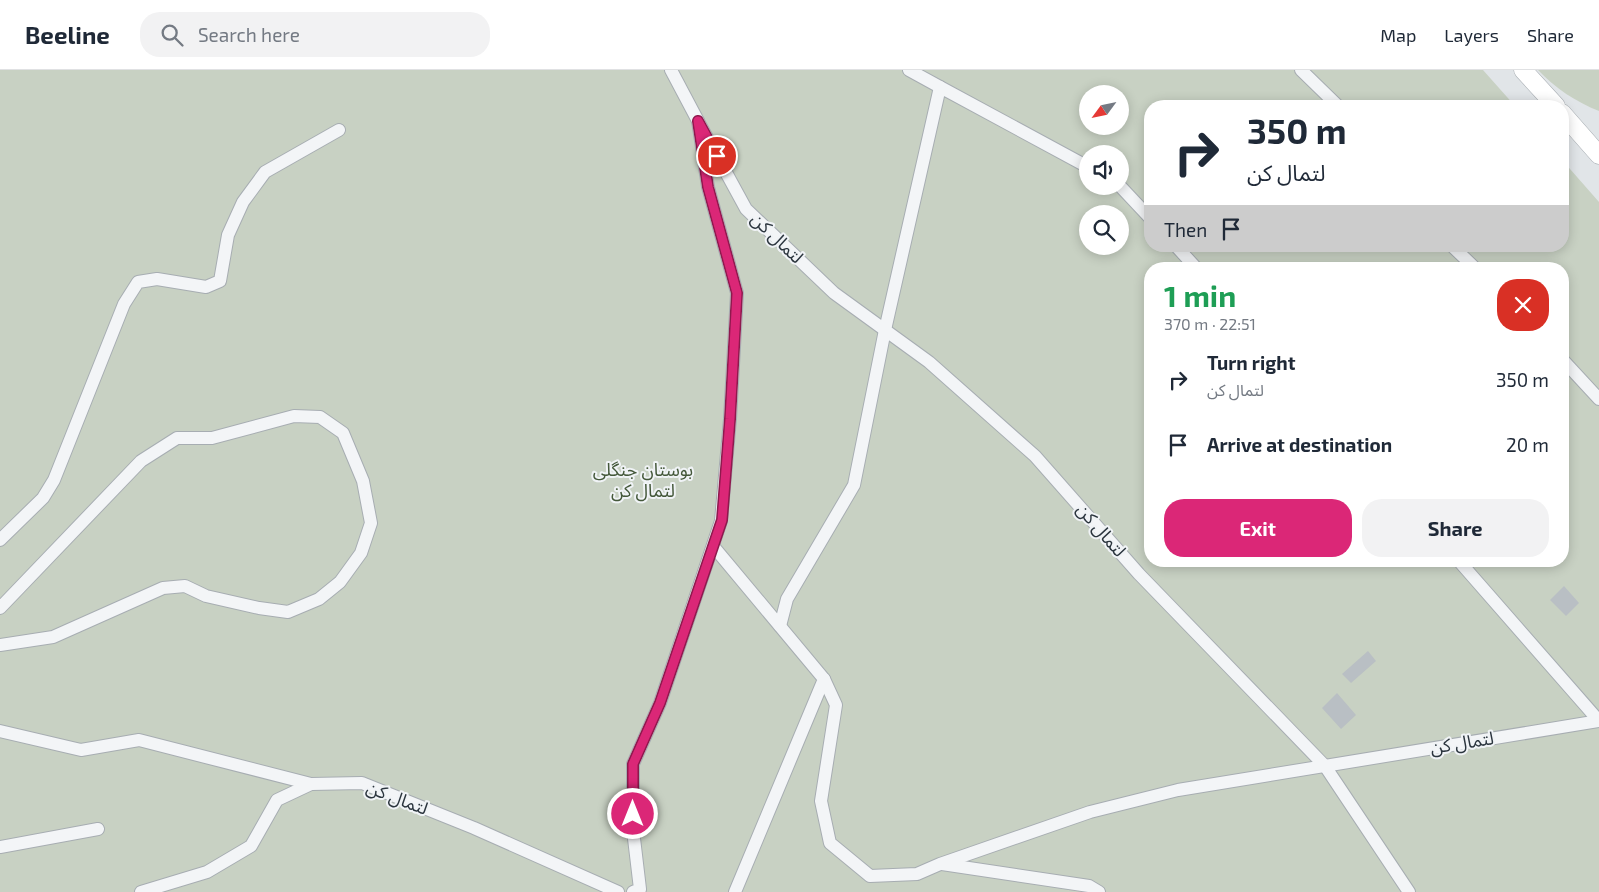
<!DOCTYPE html>
<html lang="en">
<head>
<meta charset="utf-8">
<style>
  body { margin:0; font-family:"Exo 2","Noto Sans Arabic",sans-serif; background:#f2f2f3; color:#1f2937; height:100vh; display:flex; flex-direction:column; font-size:19px; white-space:nowrap }
  * { box-sizing:border-box; margin:0 }
  p { font-size:16px; color:#747a83 }
  .icon { flex:none; width:28px; height:28px; fill:none; stroke:currentColor; stroke-width:2; stroke-linecap:round; stroke-linejoin:round }
  .map { position:relative; flex:1; overflow:hidden }
  .details { position:absolute; left:1144px; top:192px; width:425px; height:305px; display:flex; flex-direction:column; background:#fff; border-radius:20px; box-shadow:0 2px 12px #0003 }
  .details>* { flex:none }
  .hud { position:absolute; left:1144px; top:30px; width:425px; height:152px; border-radius:20px; box-shadow:0 2px 12px #0003; background:#fff; color:#1f2937; overflow:hidden }
  .needle { width:32px; rotate:237deg }
  .buttons { position:absolute; left:1079px; top:15px; display:grid; gap:10px }
  .buttons a { display:grid; place-items:center; width:50px; height:50px; border-radius:50%; background:#fff; box-shadow:0 2px 12px #0003; font-size:25px }
  .pin { position:absolute; display:grid; place-items:center; width:42px; height:42px; color:#fff; margin:-21px; border:2px solid #fff; border-radius:50%; box-shadow:0 1px 5px #0007 }
  .me { position:absolute; width:55px; margin:-28px; rotate:0deg; stroke-linejoin:round; filter:drop-shadow(0 0 4px #0008) }
  .turn { display:flex; align-items:center; gap:18px; height:105px; padding:0 20px; font-size:22px }
  .turn .icon { width:65px; height:65px; stroke-width:2.5 }
  .turn b { display:block; font-size:35px; line-height:42px }
  .then { display:flex; align-items:center; height:48px; padding:0 20px; background:#0003; gap:10px; font-size:19px }
  .round { display:grid; place-items:center; flex:none; width:52px; height:52px; border-radius:20px; background:#f2f2f3 }
  .summary { display:flex; align-items:center; justify-content:space-between; height:85px; padding:0 20px }
  h1 { font-size:30px; font-weight:700; line-height:38px; color:#1e9e55 }
  .action { display:flex; gap:10px; margin-top:auto; padding:10px 20px }
  .action a { flex:1; height:58px; border-radius:20px; background:#db2777; color:#fff; font-size:20px; font-weight:700; line-height:58px; text-align:center }
  .action a+a { background:#f2f2f3; color:#1f2937 }
  ul { padding:0; list-style:none }
  li { display:flex; align-items:center; gap:15px; height:65px; padding:0 20px }
  li div { flex:1 }
  li b { display:block; font-size:19px }
  li em { font-style:normal }
  header { display:flex; align-items:center; gap:30px; box-sizing:border-box; height:70px; padding:0 25px; background:#fff; border-bottom:1px solid #e0e1e3 }
  header strong { font-size:24px }
  nav { display:flex; gap:28px; margin-inline-start:auto; font-size:18px }
  .search { width:350px; height:45px; background:#f2f2f3; display:flex; align-items:center; gap:12px; box-sizing:border-box; padding:0 18px; border-radius:20px; color:#747a83; font-size:19px }
  .map>svg:first-child { display:block }
</style>
</head>
<body>
<header>
<strong>Beeline</strong>
<div class="search"><svg class="icon" aria-label="search" viewBox="0 0 24 24"><circle cx="10" cy="10" r="6"/><path d="M15 15l6 6"/></svg>Search here</div>
<nav><a>Map</a><a>Layers</a><a>Share</a></nav>
</header>
<div class="map">
<svg width="1599" height="822" viewBox="0 0 1599 822">
  <rect width="100%" height="100%" fill="#e1e5e8"/>
  <g fill="#c8d1c3" fill-rule="evenodd">
    <path d="M0,0H1483L1515,36H1150V176H1562L1563,91L1599,132V822H0ZM1088,24H1120V56H1088ZM1088,84H1120V116H1088ZM1088,144H1120V176H1088ZM1150,199H1562V491H1150Z"/>
    <path d="M1538,0H1599V41C1576,32 1555,18 1538,0Z"/>
  </g>
  <g fill="#b9bfc4">
    <path d="M1564,516L1579,533L1566,546L1550,530Z"/>
    <path d="M1368,581L1376,591L1351,613L1342,604Z"/>
    <path d="M1337,623L1356,645L1341,659L1322,638Z"/>
  </g>
  <g fill="none" stroke-linecap="round" stroke-linejoin="round">
    <g stroke="#a7adb2" stroke-width="14">
      <g id="minor">
        <path d="M909,0L940,17"/>
        <path d="M1301,0L1338,36"/>
        <path d="M698,51L746,139L834,223L929,292L1035,386L1139,504L1325,696L1409,822"/>
        <path d="M1120,116L1150,148"/>
        <path d="M1176,176L1197,199"/>
        <path d="M1452,176L1476,199"/>
        <path d="M1562,289L1599,329"/>
        <path d="M0,470L43,428L54,410L124,234L138,212L157,209L206,217L220,211L228,165L243,132L265,102L339,60"/>
        <path d="M713,476L824,609L735,822"/>
        <path d="M1459,491L1599,651"/>
        <path d="M0,538L141,391L177,368H212L294,346L320,347L343,363L363,411L371,453L361,483L340,512L319,529L288,542L259,538L206,526L185,516L163,518L53,567L0,575"/>
        <path d="M780,556L787,529L854,415L885,260L940,17L1088,97"/>
        <path d="M824,609L836,635L821,731L830,773L870,806L917,804L940,794L1090,742L1178,720L1599,651"/>
        <path d="M0,661L81,680L139,670L311,714"/>
        <path d="M0,777L98,759"/>
        <path d="M942,794L1089,816L1099,822"/>
        <path d="M141,822L207,802L251,776L277,730L311,714L362,713L474,758L618,822"/>
        <path d="M633,822L640,819L633,760V694L660,633L721,451L730,349L737,223L708,117L698,51L671,0"/>
      </g>
    </g>
    <g stroke="#a7adb2" stroke-width="19">
      <g id="secondary">
        <path d="M1523,0L1556,36"/>
        <path d="M1562,43L1599,85"/>
      </g>
    </g>
    <use href="#minor" stroke="#f3f5f7" stroke-width="12"/>
    <use href="#secondary" stroke="#fff" stroke-width="18"/>
  </g>
  <g fill="none" stroke-linecap="round" stroke-linejoin="round">
    <g stroke="#8e194d" stroke-width="12">
      <path id="route" d="M633,744V694L660,633L722,450L730,349L737,223L708,117L698,51L717,86"/>
    </g>
    <use href="#route" stroke="#db2777" stroke-width="9"/>
  </g>
  <g text-anchor="middle" stroke-width="4" stroke-linejoin="round" paint-order="stroke">
    <g font-size="18" fill="#2b353e" stroke="#f0f3f6">
      <text transform="translate(777 168) rotate(44)" y="6">لتمال کن</text>
      <text transform="translate(1101 460) rotate(49)" y="6">لتمال کن</text>
      <text transform="translate(1462 673) rotate(-9)" y="6">لتمال کن</text>
      <text transform="translate(397 728) rotate(21)" y="6">لتمال کن</text>
    </g>
    <g font-size="18" fill="#44583a" stroke="#f0f3f6">
      <text x="643" y="406">بوستان جنگلی<tspan x="643" dy="21">لتمال کن</tspan></text>
    </g>
  </g>
</svg>
<div class="buttons">
<a><svg class="needle" viewBox="-14 -14 28 28"><path d="M0-13l5 13h-10z" fill="#e53935"/><path d="M0 13l5-13h-10z" fill="#747a83"/></svg></a>
<a><svg class="icon" aria-label="sound" viewBox="0 0 24 24"><path d="M4 9h4l5-4v14l-5-4H4zM17 9q2 3 0 6"/></svg></a>
<a><svg class="icon" aria-label="search" viewBox="0 0 24 24"><circle cx="10" cy="10" r="6"/><path d="M15 15l6 6"/></svg></a>
</div>
<div class="pin" style="left:717px;top:86px;background:#d93025"><svg class="icon" aria-label="arrive" viewBox="0 0 24 24"><path d="M6 21V4h12l-3 4 3 4H6"/></svg></div>
<svg class="me" style="left:633px;top:744px" viewBox="-20 -20 40 40"><circle r="17" fill="#db2777" stroke="#fff" stroke-width="3"/><path d="M0-11L8 9 0 5-8 9z" fill="#fff"/></svg>
<div class="hud">
<div class="turn"><svg class="icon" aria-label="right" viewBox="0 0 24 24"><path d="M7 20v-9h11M14 6l5 5-5 5"/></svg><div><b>350 m</b>لتمال کن</div></div>
<div class="then">Then<svg class="icon" aria-label="arrive" viewBox="0 0 24 24"><path d="M6 21V4h12l-3 4 3 4H6"/></svg></div>
</div>
<section class="details">
<div class="summary"><div><h1>1 min</h1><p>370 m · 22:51</p></div><a class="round" style="background:#d93025;color:#fff"><svg class="icon" aria-label="close" viewBox="0 0 24 24"><path d="M6 6l12 12M18 6L6 18"/></svg></a></div>
<ul>
<li><svg class="icon" aria-label="right" viewBox="0 0 24 24"><path d="M7 20v-9h11M14 6l5 5-5 5"/></svg><div><b>Turn right</b><p>لتمال کن</p></div><em>350 m</em></li>
<li><svg class="icon" aria-label="arrive" viewBox="0 0 24 24"><path d="M6 21V4h12l-3 4 3 4H6"/></svg><div><b>Arrive at destination</b></div><em>20 m</em></li>
</ul>
<div class="action"><a>Exit</a><a>Share</a></div>
</section>
</div>
</body>
</html>
